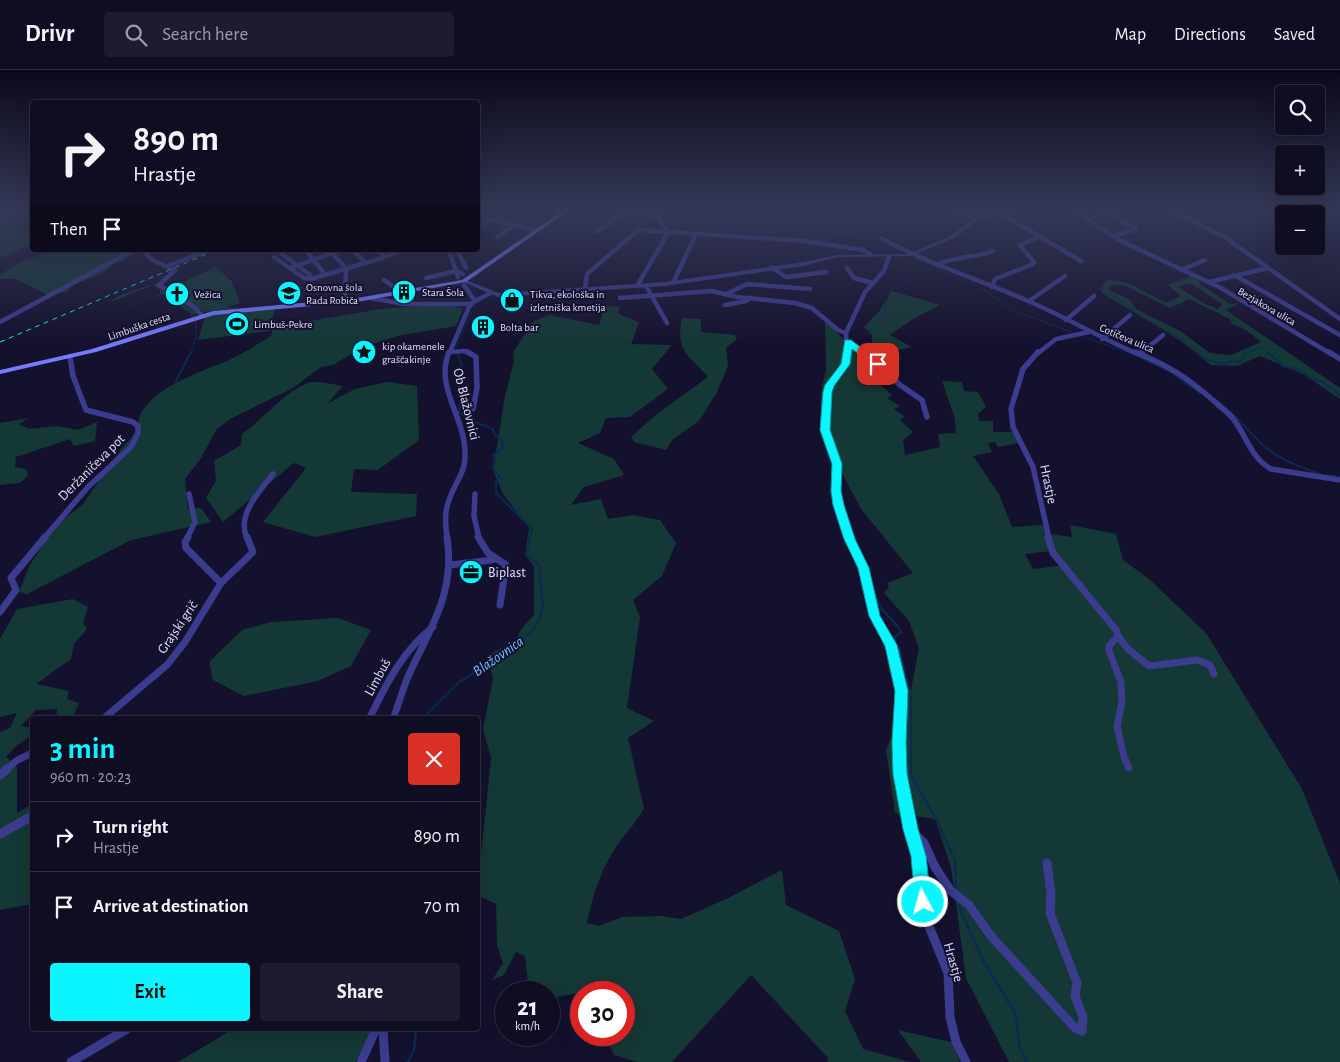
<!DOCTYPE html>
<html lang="en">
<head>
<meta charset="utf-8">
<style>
  body { margin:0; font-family:"Alegreya Sans",sans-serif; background:#1d1b2f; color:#f1f3f6; height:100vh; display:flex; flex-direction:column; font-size:19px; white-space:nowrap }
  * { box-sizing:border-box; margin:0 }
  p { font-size:16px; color:#9b9ca5 }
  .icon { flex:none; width:28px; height:28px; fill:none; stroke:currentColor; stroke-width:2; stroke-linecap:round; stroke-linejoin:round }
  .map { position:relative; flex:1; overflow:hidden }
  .details { position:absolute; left:30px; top:646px; width:450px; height:315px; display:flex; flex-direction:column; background:#0f0d22; border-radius:5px; box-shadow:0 5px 20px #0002,0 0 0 1px #2f2d40 }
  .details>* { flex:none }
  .top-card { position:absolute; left:30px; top:30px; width:450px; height:152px; border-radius:5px; box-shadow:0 5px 20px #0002,0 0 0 1px #2f2d40; background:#0f0d22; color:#f1f3f6; overflow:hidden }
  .tools { position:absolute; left:1275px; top:15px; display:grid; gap:10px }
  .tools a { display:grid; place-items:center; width:50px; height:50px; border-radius:5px; background:#0f0d22; box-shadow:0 5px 20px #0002,0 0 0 1px #2f2d40; font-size:25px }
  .speed { position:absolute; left:495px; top:911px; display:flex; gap:10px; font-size:25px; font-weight:700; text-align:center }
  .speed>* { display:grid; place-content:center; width:65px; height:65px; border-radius:50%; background:#0f0d22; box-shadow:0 5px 20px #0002,0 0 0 1px #2f2d40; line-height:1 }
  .speed small { font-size:12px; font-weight:400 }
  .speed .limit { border:8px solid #d22; background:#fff; color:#111 }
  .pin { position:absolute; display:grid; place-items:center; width:42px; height:42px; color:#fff; margin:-21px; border-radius:10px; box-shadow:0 2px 8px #0006 }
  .me { position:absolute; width:55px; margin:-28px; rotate:354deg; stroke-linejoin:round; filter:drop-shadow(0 0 4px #0008) }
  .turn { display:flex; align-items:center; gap:18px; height:105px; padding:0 20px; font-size:22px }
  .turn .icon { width:65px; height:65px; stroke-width:2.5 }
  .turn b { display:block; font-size:35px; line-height:42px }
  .then { display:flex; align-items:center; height:48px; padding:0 20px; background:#0003; gap:10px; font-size:19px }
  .round { display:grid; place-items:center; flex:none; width:52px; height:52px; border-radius:5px; background:#1d1b2f }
  .head { display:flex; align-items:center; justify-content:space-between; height:85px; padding:0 20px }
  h1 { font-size:30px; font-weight:700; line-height:38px; color:#0af5ff }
  .cta { display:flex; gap:10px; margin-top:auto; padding:10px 20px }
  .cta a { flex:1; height:58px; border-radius:5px; background:#0af5ff; color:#111; font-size:20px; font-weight:700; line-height:58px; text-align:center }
  .cta a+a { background:#1d1b2f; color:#f1f3f6 }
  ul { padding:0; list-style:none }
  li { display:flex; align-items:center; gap:15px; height:70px; padding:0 20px; border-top:1px solid #2f2d40 }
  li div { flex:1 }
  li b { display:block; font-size:19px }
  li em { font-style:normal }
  header { display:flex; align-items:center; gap:30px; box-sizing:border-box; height:70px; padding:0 25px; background:#0f0d22; border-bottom:1px solid #2f2d40 }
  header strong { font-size:24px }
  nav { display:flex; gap:28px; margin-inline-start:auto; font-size:18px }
  .search { width:350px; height:45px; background:#1d1b2f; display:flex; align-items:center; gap:12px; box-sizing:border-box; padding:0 18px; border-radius:5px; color:#9b9ca5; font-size:19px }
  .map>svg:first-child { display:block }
</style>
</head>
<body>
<header>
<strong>Drivr</strong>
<div class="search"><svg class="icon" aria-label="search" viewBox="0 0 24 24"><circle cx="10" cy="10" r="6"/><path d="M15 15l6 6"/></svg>Search here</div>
<nav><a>Map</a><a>Directions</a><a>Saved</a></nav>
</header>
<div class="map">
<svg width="1340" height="992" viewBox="0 0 1340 992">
  <rect width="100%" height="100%" fill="#14112e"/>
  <g fill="#143835" fill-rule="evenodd">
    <path d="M0,137H32V174L0,188Z"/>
    <path d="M56,180H139L123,191L115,193L103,203L75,214L66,222L48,225L16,209H0V204L23,191Z"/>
    <path d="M216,197L232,212L240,233L224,238L238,237L236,238L204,242L180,226L184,224L176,219L191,208Z"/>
    <path d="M1191,206L1199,210L1200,214L1230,234L1239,233L1226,240L1340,318V329L1303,304L1260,286L1237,296L1211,295L1178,269L1102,223L1100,218L1108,210L1128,213L1166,233L1181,226L1168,215ZM1190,213L1222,234V235L1218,239L1205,234L1178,217ZM1113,215L1126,216L1170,238L1189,229L1230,249L1232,254L1246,260L1261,272L1231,285L1210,283L1180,261L1136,239L1130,230L1108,219Z"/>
    <path d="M156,213L160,219L190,235L198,243L144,264L191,246L190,243L162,224L115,242L160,224V220L153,215L108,233L118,226Z"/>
    <path d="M892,221L940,235L913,249L890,265L912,277L895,281L902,290L894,289L872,274V265L864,257L880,240Z"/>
    <path d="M448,234L463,239L456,256L402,265L365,276L333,295L321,297L293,318L230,349L216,360L201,388L185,409L188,439L201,438L211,452L131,470L27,524L19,522L30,495L54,457L83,434L121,379L138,360C135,321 203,302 231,289C245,282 258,274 271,266L273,257L380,239Z"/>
    <path d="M605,236L621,237L617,243L639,252L631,274L672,275L652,299L668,319L630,347L606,348L600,363L578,373L614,389L624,405L584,417L571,435L601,429L608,449L633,445L660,450L676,473L662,506L633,530L640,547L627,638L654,651L628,668L644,738C638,750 629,759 621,770C602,795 593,824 587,853L599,856L622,847L660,846L681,849L728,828L782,800L786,835L839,861L855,909L845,941L863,979L910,992H828V988L751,905L672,992H638L614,985L604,965H624V922H581L549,929V922H529L525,886L516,882L504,905L492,910L503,893L497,875L496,834L481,827L479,806L491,688L483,659L493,609L487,586L516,570L522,558L534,545V496L525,485L529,458L503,424L493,400L505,326L514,291L513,282L534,251L550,245L599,255Z"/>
    <path d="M275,238L270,261L198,270L205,247L220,243Z"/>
    <path d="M682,248L701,249V262L735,265L737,269L726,278L728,296L716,324L699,351L673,369L666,380L634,372L631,367L657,344L708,307C688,284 675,281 682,248Z"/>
    <path d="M825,250L847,273L867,288L862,299L892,325L887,328L900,336L894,339L905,347L900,350L913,362L903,370L905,385L940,377L938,364L956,363L955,349L942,311L962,312L964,321L978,322L986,337L978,344L979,351H993V362H1014L1020,373L998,377L995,372L988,373L992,382L973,386L999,424L1012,457L1043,455L1051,481L1025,484L1033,499L1064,495L1055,483L1049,464L1072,467L1070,455L1116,464L1123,490L1149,509L1206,563L1302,719L1340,813V992H1009L966,908L951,797L935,749L895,743L886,680L911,620L919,578L909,551L884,523L889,517L887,513L913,503L861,439L820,361L822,317L826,299Z"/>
    <path d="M387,312L417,316L419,370L378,400L354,399L351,422L417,424L416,446L315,467L263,452L306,398L294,393L223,452L206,428L216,411L214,391L241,375L242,364C265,348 282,323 308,313C317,310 334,315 343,316L328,333L355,319Z"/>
    <path d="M29,348L19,354L29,359L57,356L78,360L97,352L95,371L74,376L70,369L16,387L15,397L26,399L28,406L19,413L0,415V353Z"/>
    <path d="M73,529L88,537L83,553L87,559L74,574L71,589L36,614L69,621L67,629L79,633L72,649H56L57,639L36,640L21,656L32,658V665L16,676L6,687L17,697V743L32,734V834L0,840V662L10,658L17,643L0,647V569L17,539Z"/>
    <path d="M338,548L371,560L351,596L318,611L244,626L213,610L209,592L242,560L271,552Z"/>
    <path d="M233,959H368L371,967L355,992H178Z"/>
    <path d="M898,960L951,972L960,992H921Z"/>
  </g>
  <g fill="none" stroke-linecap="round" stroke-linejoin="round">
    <g stroke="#0b2a52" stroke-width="1">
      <path d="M626,137L655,144"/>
      <path d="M1045,137L1034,151L1037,156L1068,176"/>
      <path d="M659,145L697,153L848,163L869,165L880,169"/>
      <path d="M453,180L461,200"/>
      <path d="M918,189L978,216L1013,240L1074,263"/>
      <path d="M1096,203L1107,211L1102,217L1105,222L1128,235L1137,244L1183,270L1198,284"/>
      <path d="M162,221L184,234L194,245"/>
      <path d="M865,265L882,249L891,220L916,204"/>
      <path d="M1086,268L1132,284"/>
      <path d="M849,276V284"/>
      <path d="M191,284L196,266V250"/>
      <path d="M457,284L455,279L476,233L477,226L470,216"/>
      <path d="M1244,284L1262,277L1270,284"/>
    </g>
    <g stroke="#0b2a52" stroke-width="2">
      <path d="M849,282V289"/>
      <path d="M1129,282L1169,301L1200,323"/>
      <path d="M1196,282L1208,290L1224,294L1230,291L1239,292L1244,288V282"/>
      <path d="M1268,282L1283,296L1301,300L1310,308L1323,312L1340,325"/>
      <path d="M175,313L191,282"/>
      <path d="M833,316L848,296"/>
      <path d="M1216,330C1234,342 1246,359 1261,373C1278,389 1299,397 1320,404"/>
      <path d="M1325,405L1340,407"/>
      <path d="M847,450L855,474"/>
      <path d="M860,482C872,501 870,516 879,534C884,545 896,550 901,562L895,567V572"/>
      <path d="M899,577L911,628V700"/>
      <path d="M422,649L458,613L514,577L532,561L539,551L543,537L539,495L526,485L532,459L496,423V412L501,409L493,398L495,389L493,386L502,378L503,372L494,364L493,359L470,350L459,342L461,324L456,305L462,295L457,282"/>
    </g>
    <g stroke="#0b2a52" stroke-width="2.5">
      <path d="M911,699V705L936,749L955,791L956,819"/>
      <path d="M959,836L982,889L1015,943L1020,978L1027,992"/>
      <path d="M408,992L414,980L416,959"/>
    </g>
    <g stroke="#3b3c8e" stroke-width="4.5">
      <path d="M652,137L668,163"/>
      <path d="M953,137L975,150"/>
      <path d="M1070,137L1117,169L1221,218L1331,284"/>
      <path d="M1097,137L1136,159L1114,166"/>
      <path d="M1165,137L1226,168L1340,249"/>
      <path d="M1000,143L1081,191"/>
      <path d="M478,145L536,161"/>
      <path d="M478,157L493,149"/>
      <path d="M597,162L628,140L658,147"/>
      <path d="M497,167L515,155"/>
      <path d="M881,168C928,194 979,209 1028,231C1066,247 1100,268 1138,284"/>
      <path d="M142,180L152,190L175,200L159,215L193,236L202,245"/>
      <path d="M306,180L323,202"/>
      <path d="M353,180L363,190"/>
      <path d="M378,180L382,184"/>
      <path d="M449,180L456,201L463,204"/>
      <path d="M457,180L466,198"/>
      <path d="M330,181L343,195"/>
      <path d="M282,184L310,205"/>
      <path d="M274,187L304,208L311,209L382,188L401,180"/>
      <path d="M937,195C954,186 974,188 993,181"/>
      <path d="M168,196L209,180"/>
      <path d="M771,197L786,207L826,202"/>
      <path d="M290,198L341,180"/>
      <path d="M847,198L854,208L873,213"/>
      <path d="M1184,199L1205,190"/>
      <path d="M1234,205L1340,265"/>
      <path d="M426,208L456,201L458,207"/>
      <path d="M384,210L400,221"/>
      <path d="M1209,212L1268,198"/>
      <path d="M673,213L696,164"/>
      <path d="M464,215L475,231"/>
      <path d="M637,216L668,163"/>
      <path d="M646,216L667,253"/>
      <path d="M992,217L995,209L1033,194L1034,192L1020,175L1038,167"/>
      <path d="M585,218L587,204L638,160L805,171L863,180L871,185"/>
      <path d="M726,224L747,214L810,219"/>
      <path d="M371,228L404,234H471"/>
      <path d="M620,228L711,221L738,227L795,233L812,238L838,260L846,263"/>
      <path d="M345,231L346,199"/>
      <path d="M1029,231L1065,206"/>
      <path d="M725,235L746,231L750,228"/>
      <path d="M1066,250L1094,226"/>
      <path d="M0,252L134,180"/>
      <path d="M1102,269L1130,245"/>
      <path d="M848,272L864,284"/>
      <path d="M449,282L465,281L470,284"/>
      <path d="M449,284L469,237L473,232L491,223"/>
      <path d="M847,284L846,263L865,222L884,201L889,187"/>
      <path d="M1037,284L1056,269L1089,262"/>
      <path d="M1140,284L1163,265"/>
    </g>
    <g stroke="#3b3c8e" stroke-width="5.5">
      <path d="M468,282L476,287L477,318L473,339"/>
      <path d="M847,282L846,294L830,315L825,360L837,394L836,421L849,468"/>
      <path d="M863,282L879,294L900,315L922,330L927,347"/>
      <path d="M1038,282L1023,299L1011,339L1013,357L1033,397L1049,468"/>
      <path d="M1135,282C1171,297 1185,306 1214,331C1220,337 1229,343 1234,350C1247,367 1251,388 1271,399L1340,410"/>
      <path d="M1329,282L1340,289"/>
      <path d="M1140,284L1142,282"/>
      <path d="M475,424L474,446L479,468"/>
      <path d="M44,468L88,417L131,377L138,363V356L133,352L86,340L73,306L70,287"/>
      <path d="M187,468L195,452L189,424"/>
      <path d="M247,468C236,445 260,421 273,404"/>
      <path d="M447,468C446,456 444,445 448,433C456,407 469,404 464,371C459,341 436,313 449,282"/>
    </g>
    <g stroke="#3b3c8e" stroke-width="7">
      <path d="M188,467L185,472L186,478L221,513"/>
      <path d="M478,467L488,483L506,495L500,535"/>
      <path d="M848,467L864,498L875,546L891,575L902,621L900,700"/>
      <path d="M1048,467L1053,483L1116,560L1118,566L1109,576V581L1121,612L1122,632L1117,656L1124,687L1129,698"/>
      <path d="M450,495L492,490"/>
      <path d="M0,542L16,520L11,508L45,467"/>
      <path d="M1118,566L1128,579L1149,596L1197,590L1210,595L1214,604"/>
      <path d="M103,649L167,595L185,572L221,513L253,482L247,467"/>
      <path d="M369,649C386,615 402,581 433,557"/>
      <path d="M393,649C398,636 402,622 407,609C429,559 456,525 447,467"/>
      <path d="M6,700L16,691L32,683"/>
    </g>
    <g stroke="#3b3c8e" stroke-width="9">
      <path d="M900,699L918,786L924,844L948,903L950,947L956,972L966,992"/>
      <path d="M0,705L7,699"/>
      <path d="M911,760L924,773L935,797L950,820L969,835L991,866L1075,958L1082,961L1083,947L1075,926L1077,913L1050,843L1051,823L1047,793"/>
      <path d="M0,764L32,746"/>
      <path d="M383,959L385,992"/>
      <path d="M71,992L127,959"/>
      <path d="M361,992L376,959"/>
    </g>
    <path fill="#3b3c8e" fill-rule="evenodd" d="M1021,137H1029L982,148L954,168L910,186L837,187L804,196L665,216L498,227L461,211L466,210L499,223L665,212L804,192L837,185L909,184L950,166L978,146Z"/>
    <path fill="#757aff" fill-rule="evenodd" d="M568,137H574L466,212L357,232L214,245L96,282L0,304V300L92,279L213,241L357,228L462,210Z"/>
    <path stroke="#0af5ff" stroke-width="1" stroke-dasharray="5 4.5" stroke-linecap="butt" d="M0,272L216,180"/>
  </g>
  <linearGradient id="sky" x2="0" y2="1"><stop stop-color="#0b0919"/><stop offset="0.5" stop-color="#343857"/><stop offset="1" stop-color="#343857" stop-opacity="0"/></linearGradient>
  <rect width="1340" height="276" fill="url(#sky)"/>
  <path fill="#0af5ff" stroke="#069fa6" d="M845,270H851L883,294L875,295L852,279L850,294L834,316L832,322L830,360L842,394L841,421L844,435L855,469L869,498L880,546L897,575L908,621L906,672L907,704L918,759L926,786L931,832L928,837L923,840L917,837L915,832L911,786L903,759L893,704L892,672L895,621L885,576L869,546L858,498L844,469L833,435L831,421L832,394L820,360L823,322L825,315L841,294Z"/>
  <defs>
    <g id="building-disc" transform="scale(1.25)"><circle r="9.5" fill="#0af5ff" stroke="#14112e"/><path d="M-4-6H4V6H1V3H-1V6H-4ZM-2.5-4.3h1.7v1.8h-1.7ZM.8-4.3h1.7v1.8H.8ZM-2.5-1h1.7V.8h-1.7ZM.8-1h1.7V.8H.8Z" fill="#111"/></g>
    <g id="school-disc" transform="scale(1.25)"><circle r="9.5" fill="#0af5ff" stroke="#14112e"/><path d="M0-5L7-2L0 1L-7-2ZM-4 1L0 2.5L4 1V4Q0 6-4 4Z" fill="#111"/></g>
    <g id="church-disc" transform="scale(1.25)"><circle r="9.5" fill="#0af5ff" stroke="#14112e"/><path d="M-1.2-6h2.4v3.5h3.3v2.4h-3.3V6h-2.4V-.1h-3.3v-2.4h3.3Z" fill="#111"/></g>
    <g id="shop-disc" transform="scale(1.25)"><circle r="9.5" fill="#0af5ff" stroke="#14112e"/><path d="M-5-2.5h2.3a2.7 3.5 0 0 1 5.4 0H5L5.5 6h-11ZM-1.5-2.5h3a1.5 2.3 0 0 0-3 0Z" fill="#111"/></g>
    <g id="stadium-disc" transform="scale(1.25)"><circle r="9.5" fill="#0af5ff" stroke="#14112e"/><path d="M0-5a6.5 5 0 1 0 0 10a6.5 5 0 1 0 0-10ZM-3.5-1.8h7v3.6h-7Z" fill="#111"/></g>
    <g id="sight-disc" transform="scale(1.25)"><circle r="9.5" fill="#0af5ff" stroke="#14112e"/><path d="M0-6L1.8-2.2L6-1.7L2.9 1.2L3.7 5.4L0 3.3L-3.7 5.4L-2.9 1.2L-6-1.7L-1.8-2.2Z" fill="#111"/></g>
    <g id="office-disc" transform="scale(1.25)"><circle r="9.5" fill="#0af5ff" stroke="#14112e"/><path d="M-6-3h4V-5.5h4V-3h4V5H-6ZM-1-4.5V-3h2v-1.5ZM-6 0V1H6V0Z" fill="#111"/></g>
  </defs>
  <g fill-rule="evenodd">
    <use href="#building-disc" x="404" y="222"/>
    <use href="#school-disc" x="289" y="223"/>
    <use href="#church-disc" x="177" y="224"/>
    <use href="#shop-disc" x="512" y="230"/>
    <use href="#stadium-disc" x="237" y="254"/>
    <use href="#building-disc" x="483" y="257"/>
    <use href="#sight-disc" x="364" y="282"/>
    <use href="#office-disc" x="471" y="502"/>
  </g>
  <g text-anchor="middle" stroke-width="4" stroke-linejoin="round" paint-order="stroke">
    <g font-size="11" fill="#e0deff" stroke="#14112e" text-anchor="start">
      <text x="306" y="221">Osnovna šola<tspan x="306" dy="13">Rada Robiča</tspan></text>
      <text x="422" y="226">Stara Šola</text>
      <text x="194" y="228">Vežica</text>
      <text x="530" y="228">Tikva, ekološka in<tspan x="530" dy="13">izletniška kmetija</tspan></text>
      <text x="254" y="258">Limbuš-Pekre</text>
      <text x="500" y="261">Bolta bar</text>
      <text x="382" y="280">kip okamenele<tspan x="382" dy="13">graščakinje</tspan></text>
    </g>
    <g font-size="11" fill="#e0deff" stroke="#14112e">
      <text transform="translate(1267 236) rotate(30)" y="4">Bezjakova ulica</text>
      <text transform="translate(139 256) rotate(-19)" y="4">Limbuška cesta</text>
      <text transform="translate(1127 268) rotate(23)" y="4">Cotičeva ulica</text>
    </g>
    <g font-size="14" fill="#e0deff" stroke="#14112e">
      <text transform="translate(467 334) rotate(76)" y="5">Ob Blažovnici</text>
      <text transform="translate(91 397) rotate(-45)" y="5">Deržaničeva pot</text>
      <text transform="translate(1049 414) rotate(78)" y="5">Hrastje</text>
      <text transform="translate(177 557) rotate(-56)" y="5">Grajski grič</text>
      <text transform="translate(377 607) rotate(-61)" y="5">Limbuš</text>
      <text transform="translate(954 892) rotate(74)" y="5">Hrastje</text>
    </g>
    <g font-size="14" fill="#e0deff" stroke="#14112e" text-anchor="start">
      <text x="488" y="507">Biplast</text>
    </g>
    <g font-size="15" font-style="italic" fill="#6cc4ff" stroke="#14112e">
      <text transform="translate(498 586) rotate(-35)" y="5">Blažovnica</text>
    </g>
  </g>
</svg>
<div class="tools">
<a><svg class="icon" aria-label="search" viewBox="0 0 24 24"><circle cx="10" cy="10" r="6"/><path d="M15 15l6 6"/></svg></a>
<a>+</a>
<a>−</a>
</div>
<div class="speed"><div>21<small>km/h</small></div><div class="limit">30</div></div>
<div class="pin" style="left:878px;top:294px;background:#d93025"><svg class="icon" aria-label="arrive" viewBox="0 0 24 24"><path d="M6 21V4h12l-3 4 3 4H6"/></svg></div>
<svg class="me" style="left:923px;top:832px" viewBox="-20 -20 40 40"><circle r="17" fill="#0af5ff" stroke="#fff" stroke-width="3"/><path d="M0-11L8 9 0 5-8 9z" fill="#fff"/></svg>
<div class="top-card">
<div class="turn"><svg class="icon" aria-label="right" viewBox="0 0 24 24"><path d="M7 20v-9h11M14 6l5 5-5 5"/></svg><div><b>890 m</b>Hrastje</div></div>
<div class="then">Then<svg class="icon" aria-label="arrive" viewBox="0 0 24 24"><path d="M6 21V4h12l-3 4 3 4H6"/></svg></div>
</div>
<section class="details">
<div class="head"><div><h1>3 min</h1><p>960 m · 20:23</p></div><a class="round" style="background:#d93025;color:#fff"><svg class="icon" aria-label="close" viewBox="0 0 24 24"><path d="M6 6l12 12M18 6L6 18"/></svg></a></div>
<ul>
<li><svg class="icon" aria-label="right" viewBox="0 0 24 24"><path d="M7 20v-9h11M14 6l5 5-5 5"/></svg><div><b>Turn right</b><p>Hrastje</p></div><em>890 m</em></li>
<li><svg class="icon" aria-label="arrive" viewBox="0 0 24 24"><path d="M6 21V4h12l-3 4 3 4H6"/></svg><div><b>Arrive at destination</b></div><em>70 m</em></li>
</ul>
<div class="cta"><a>Exit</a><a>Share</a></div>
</section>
</div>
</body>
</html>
